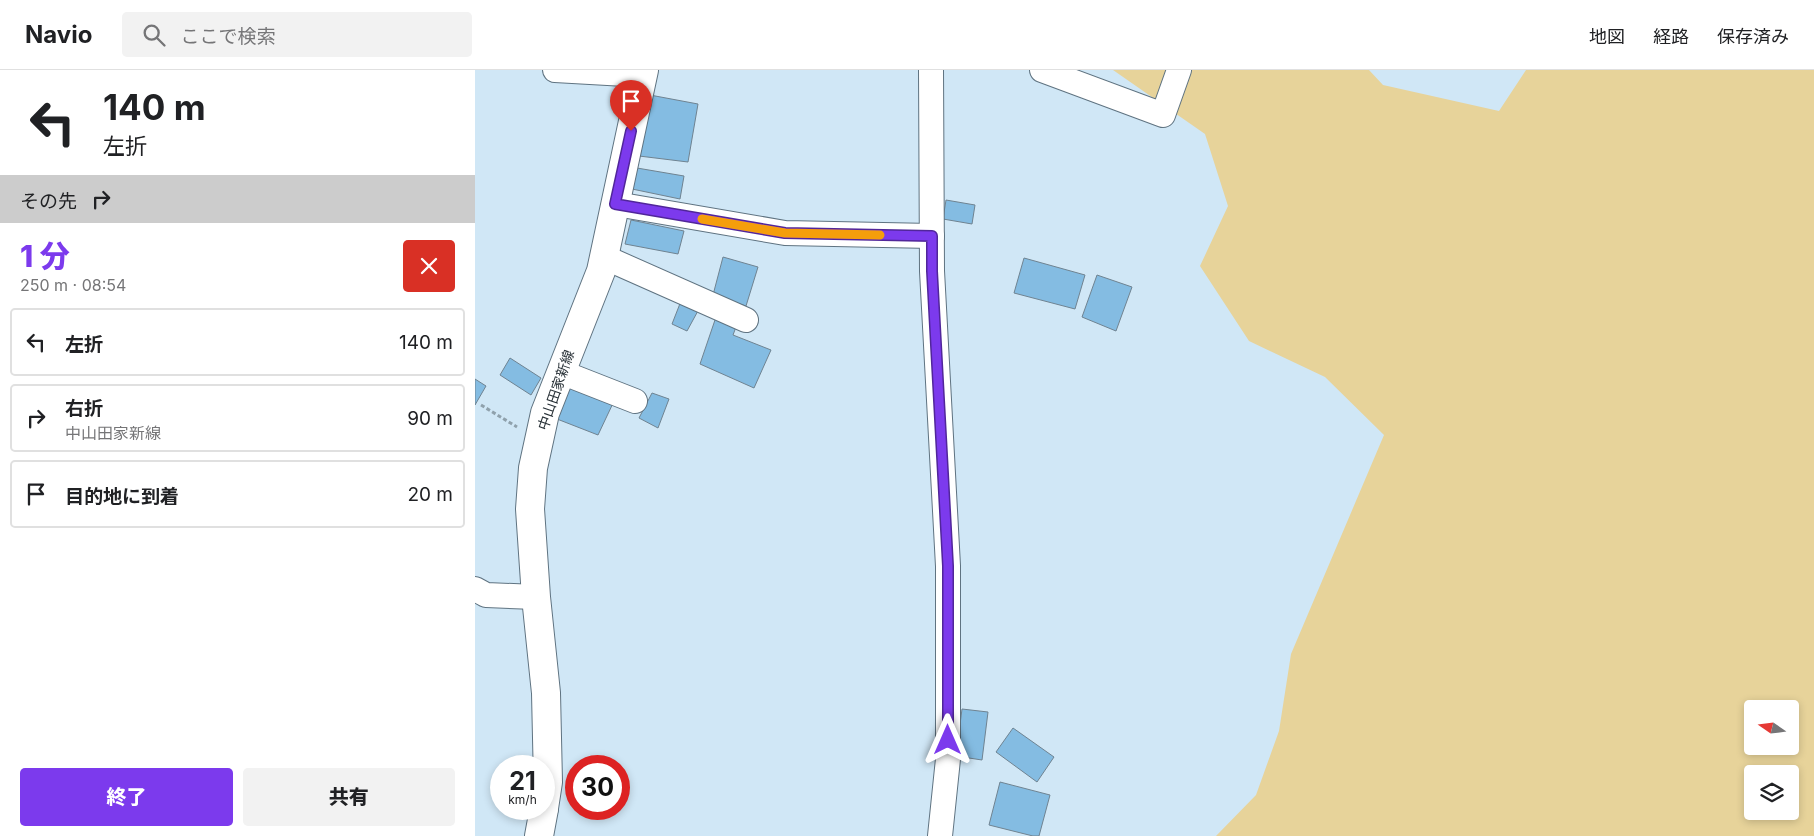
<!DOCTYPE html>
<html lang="ja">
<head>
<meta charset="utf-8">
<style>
  body { margin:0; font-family:Inter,"Noto Sans JP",sans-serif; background:#f2f2f2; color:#202124; height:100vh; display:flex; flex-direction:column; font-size:19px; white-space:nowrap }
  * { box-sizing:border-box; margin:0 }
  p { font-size:16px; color:#757577 }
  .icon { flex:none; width:28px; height:28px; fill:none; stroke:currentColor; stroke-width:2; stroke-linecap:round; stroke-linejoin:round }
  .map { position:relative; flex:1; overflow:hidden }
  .side { display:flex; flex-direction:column; background:#fff; width:475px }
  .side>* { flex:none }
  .banner { background:#fff; color:#202124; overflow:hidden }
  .needle { width:32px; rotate:284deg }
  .buttons { position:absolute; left:1269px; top:630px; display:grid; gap:10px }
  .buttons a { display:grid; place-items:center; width:55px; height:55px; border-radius:5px; background:#fff; box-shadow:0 2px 8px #0003; font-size:25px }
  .speed { position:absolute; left:15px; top:685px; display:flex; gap:10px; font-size:25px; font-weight:700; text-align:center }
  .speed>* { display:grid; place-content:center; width:65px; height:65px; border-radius:50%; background:#fff; box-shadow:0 2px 8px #0003; line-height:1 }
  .speed small { font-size:12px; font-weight:400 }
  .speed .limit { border:8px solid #d22; background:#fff; color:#111 }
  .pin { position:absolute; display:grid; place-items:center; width:42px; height:42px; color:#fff; margin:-51px -21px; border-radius:50% 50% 50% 0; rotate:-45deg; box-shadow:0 0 5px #0007 }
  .pin .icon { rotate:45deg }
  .me { position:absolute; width:55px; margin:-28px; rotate:0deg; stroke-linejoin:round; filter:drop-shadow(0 0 4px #0008) }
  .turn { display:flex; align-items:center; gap:18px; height:105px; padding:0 20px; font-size:22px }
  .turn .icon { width:65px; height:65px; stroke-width:2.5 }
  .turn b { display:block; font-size:35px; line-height:42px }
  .then { display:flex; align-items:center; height:48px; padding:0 20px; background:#0003; gap:10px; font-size:19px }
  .round { display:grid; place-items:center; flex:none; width:52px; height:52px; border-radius:5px; background:#f2f2f2 }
  .head { display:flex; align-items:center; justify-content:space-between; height:85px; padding:0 20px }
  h1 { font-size:30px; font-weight:800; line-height:38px; color:#7c3aed }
  .cta { display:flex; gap:10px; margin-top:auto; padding:10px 20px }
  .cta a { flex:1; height:58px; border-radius:5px; background:#7c3aed; color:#fff; font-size:20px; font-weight:800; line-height:58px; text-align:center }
  .cta a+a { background:#f2f2f2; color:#202124 }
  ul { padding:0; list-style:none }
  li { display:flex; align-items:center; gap:15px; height:68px; margin:0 10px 8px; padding:0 10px; border:2px solid #e0e0e0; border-radius:5px }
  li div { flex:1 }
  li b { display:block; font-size:19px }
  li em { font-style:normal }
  header { display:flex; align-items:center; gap:30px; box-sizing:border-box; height:70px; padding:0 25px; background:#fff; border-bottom:1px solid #e0e0e0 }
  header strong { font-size:24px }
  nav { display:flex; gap:28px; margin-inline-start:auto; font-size:18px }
  .search { width:350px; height:45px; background:#f2f2f2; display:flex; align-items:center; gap:12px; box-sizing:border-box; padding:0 18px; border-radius:5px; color:#757577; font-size:19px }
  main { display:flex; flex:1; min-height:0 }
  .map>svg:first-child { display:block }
</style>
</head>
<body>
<header>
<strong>Navio</strong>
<div class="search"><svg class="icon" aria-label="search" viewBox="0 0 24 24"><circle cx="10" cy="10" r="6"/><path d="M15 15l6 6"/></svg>ここで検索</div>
<nav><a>地図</a><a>経路</a><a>保存済み</a></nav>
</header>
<main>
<section class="side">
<div class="banner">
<div class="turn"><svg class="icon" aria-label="left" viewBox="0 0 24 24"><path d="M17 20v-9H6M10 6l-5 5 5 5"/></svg><div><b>140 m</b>左折</div></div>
<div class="then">その先<svg class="icon" aria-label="right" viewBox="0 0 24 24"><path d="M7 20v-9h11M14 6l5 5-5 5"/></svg></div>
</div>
<div class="head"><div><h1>1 分</h1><p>250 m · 08:54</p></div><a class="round" style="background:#d93025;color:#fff"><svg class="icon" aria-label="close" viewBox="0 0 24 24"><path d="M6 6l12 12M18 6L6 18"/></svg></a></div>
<ul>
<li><svg class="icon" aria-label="left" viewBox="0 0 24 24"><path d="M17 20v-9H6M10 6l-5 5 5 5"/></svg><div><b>左折</b></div><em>140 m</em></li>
<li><svg class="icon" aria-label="right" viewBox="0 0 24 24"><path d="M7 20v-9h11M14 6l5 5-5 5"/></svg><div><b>右折</b><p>中山田家新線</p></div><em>90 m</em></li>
<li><svg class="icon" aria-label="arrive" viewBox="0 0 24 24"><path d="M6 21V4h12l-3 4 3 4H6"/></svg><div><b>目的地に到着</b></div><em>20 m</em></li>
</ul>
<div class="cta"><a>終了</a><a>共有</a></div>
</section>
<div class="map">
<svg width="1339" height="766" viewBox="0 0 1339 766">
  <rect width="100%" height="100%" fill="#d0e7f6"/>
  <path fill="#e7d39a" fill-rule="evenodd" d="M638,0H894L908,15L1024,41L1051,0H1339V766H741L781,725L804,661L816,584L909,365L850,307L774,271L725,196L753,136L730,64ZM1278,639H1315V676H1278ZM1278,704H1315V741H1278Z"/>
  <g fill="#84bce2" stroke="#6f8391">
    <path d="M175,25L223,34L213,92L164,86Z"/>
    <path d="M162,98L209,106L205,129L157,119Z"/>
    <path d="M471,130L500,135L497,154L468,149Z"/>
    <path d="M156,150L209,161L203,184L150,174Z"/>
    <path d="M248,187L283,197L271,236L238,225Z"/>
    <path d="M549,188L610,205L600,239L539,223Z"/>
    <path d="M622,205L657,217L641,261L607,247Z"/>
    <path d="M206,231L224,239L212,261L197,254Z"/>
    <path d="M241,247L261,257L258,265L296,280L279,318L225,294Z"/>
    <path d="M35,288L66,308L56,325L25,305Z"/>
    <path d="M0,309L11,316L0,335Z"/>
    <path d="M97,312L140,329L123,365L82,349Z"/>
    <path d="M177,323L194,329L183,358L164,348Z"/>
    <path d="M487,639L513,642L507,690L481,686Z"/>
    <path d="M538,658L579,687L562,712L521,682Z"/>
    <path d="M525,712L575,725L564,766H558L514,755Z"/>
  </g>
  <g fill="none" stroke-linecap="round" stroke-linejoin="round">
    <g stroke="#5f7381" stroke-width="26">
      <g id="street">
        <path d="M80,0L168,5"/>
        <path d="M456,0L457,201L473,496V689L465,766"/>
        <path d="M567,0L688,45L704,0"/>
        <path d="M141,134L310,163L457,166"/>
        <path d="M129,187L271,250"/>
        <path d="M86,302L160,331"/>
        <path d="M0,519L11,525L61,527"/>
      </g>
    </g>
    <g stroke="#5f7381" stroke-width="30">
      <g id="secondary">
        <path d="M69,738L73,712L71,623L61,527L55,439L58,398L70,343L126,201L169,0"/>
        <path d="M64,766L69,739"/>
      </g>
    </g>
    <path stroke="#8fa1ac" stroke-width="3" stroke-dasharray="4 2.5" stroke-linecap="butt" d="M6,335L42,357"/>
    <use href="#street" stroke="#fff" stroke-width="24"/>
    <use href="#secondary" stroke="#fff" stroke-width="28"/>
  </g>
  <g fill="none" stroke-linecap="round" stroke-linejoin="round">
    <g stroke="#51269a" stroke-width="12">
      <path id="route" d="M156,61L140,134L310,163L457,166V201L473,496V670"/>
    </g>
    <use href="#route" stroke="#7c3aed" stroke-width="9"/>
    <path stroke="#f59e0b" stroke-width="9" d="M227,149L310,163L405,165"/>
  </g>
  <g text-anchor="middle" stroke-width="4" stroke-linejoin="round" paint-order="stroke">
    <g font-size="14" fill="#262f35" stroke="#fff">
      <text transform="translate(81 320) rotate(-71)" y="5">中山田家新線</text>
    </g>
  </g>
</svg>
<div class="buttons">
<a><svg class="needle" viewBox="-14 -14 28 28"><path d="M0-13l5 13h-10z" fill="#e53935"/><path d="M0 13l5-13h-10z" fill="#757577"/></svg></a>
<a><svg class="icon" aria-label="layers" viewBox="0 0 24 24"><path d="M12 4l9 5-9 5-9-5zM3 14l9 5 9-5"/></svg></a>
</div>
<div class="speed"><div>21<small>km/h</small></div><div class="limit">30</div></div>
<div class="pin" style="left:156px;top:61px;background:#d93025"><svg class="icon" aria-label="arrive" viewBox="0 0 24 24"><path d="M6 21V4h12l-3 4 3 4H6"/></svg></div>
<svg class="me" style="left:473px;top:670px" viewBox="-20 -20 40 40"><path d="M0-17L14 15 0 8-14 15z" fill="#7c3aed" stroke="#fff" stroke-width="4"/></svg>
</div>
</main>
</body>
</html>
